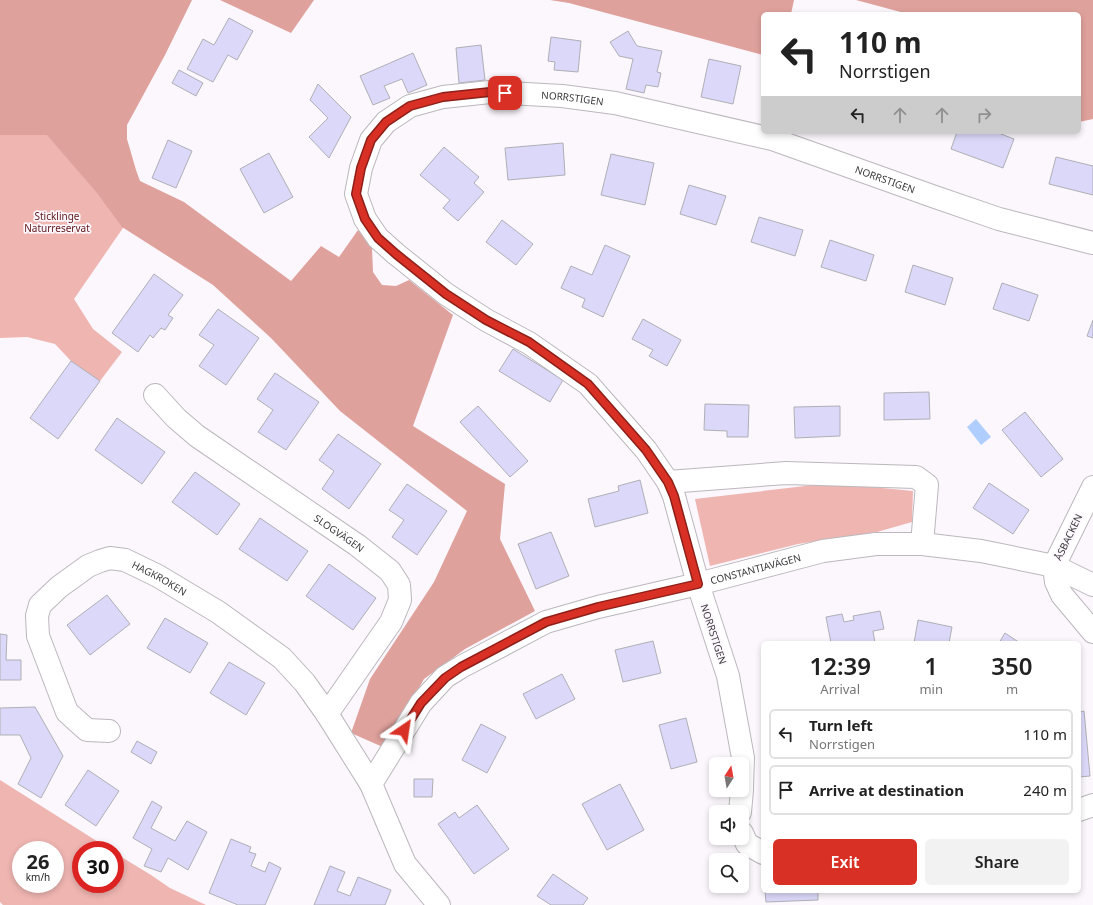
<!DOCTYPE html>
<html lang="en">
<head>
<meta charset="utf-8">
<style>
  body { margin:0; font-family:"Noto Sans",sans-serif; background:#f2f2f2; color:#222; height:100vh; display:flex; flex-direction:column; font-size:15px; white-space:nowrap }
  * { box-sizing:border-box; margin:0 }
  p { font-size:13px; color:#767676 }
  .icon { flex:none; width:22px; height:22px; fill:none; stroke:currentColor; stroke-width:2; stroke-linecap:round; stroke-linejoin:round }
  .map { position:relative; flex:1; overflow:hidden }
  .sheet { position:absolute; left:761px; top:641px; width:320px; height:252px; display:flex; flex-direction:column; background:#fff; border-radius:6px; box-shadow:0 2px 6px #0003 }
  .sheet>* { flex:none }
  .guide { position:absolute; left:761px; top:12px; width:320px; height:122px; border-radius:6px; box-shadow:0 2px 6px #0003; background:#fff; color:#222; overflow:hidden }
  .needle { width:26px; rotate:11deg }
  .controls { position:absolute; left:709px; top:757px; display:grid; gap:8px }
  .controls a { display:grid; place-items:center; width:40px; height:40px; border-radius:6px; background:#fff; box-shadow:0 2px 6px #0003; font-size:20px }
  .speed { position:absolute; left:12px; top:841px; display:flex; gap:8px; font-size:20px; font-weight:700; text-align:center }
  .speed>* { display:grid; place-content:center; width:52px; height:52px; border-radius:50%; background:#fff; box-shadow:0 2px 6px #0003; line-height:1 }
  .speed small { font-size:10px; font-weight:400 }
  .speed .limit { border:6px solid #d22; background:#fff; color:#111 }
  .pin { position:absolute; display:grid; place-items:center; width:34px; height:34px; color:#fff; margin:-17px; border-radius:8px; box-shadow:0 2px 6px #0006 }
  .me { position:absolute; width:44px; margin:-22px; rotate:32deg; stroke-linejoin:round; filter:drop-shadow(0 0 3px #0008) }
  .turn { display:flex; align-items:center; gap:14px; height:84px; padding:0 12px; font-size:18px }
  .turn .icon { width:52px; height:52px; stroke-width:2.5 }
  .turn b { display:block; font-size:28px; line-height:34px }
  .lanes { display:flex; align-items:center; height:38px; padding:0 12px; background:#0003; justify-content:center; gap:20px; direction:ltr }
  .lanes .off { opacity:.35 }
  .eta { display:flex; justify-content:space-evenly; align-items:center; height:68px; text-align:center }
  .eta b { font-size:24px; font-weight:600; line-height:28px }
  .primary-button { display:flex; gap:8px; margin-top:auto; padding:8px 12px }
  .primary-button a { flex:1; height:46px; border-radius:6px; background:#d93025; color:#fff; font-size:16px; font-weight:600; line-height:46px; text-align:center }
  .primary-button a+a { background:#f2f2f2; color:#222 }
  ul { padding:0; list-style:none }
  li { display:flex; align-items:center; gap:12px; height:50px; margin:0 8px 6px; padding:0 4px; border:2px solid #e0e0e0; border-radius:6px }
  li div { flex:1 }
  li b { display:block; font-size:15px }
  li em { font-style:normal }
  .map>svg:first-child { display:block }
</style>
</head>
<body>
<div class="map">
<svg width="1093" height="905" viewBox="0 0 1093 905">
  <rect width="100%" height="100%" fill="#fcf7fd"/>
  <g fill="#efb5b1" fill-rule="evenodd">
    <path d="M0,0L49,120L125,225L74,299L93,329L122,352L100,381L71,361L55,344L27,337L0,338Z"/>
    <path d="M831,483L913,491L912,522L877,532L798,544L710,566L695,499Z"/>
    <path d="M0,780L111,850H81V884H115V853L151,875L170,888L206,905H3L0,902ZM21,850H55V884H21Z"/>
  </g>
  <g fill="#dfa19c">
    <path d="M0,0H192L165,55L127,125V139L136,170L140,181L184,202L291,281L321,246L339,257L358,230L372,248L373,272L382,285L396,286L409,280L453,315L413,426L505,484L500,539L535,611L465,649L424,679L385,748L351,733L370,679L434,582L467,511L340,411L271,338L213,285L122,227L97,193L47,135H0Z"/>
    <path d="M220,0H314L291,33Z"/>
    <path d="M550,0H794L791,14H763V55L569,3Z"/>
    <path d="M856,0H1093V119L1079,122V14H908Z"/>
  </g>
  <path fill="#afcefe" d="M976,419L991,437L981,445L967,427Z"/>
  <g fill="#dbd8f9" stroke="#afafb5">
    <path d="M229,18L253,31L237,60L228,55L213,82L187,69L203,39L214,45Z"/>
    <path d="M628,31L637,46L662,51L657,72L661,73L658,87L646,85L644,93L626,89L633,59L619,56L610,42Z"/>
    <path d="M551,37L581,41L578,72L554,70L555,62L548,61Z"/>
    <path d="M481,45L485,80L459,83L456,48Z"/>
    <path d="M413,53L427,85L408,93L402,79L384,86L390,98L373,105L360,76Z"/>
    <path d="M709,59L741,66L733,104L701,97Z"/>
    <path d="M179,70L203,83L196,96L172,83Z"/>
    <path d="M318,84L351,117L329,158L309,137L328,118L310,100Z"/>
    <path d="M957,132H996L1014,139L1003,168L951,149Z"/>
    <path d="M168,140L192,151L176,188L152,178Z"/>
    <path d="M563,143L565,175L508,180L505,148Z"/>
    <path d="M444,147L479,177L474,183L484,192L458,221L443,208L450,200L420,175Z"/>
    <path d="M269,153L293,197L264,213L240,169Z"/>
    <path d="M611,154L654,163L645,205L601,195Z"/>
    <path d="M1056,157L1093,166V195L1049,184Z"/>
    <path d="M689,185L726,196L716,225L680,214Z"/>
    <path d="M759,217L803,230L795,256L751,242Z"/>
    <path d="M502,220L533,244L516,265L486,242Z"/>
    <path d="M830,240L874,255L866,281L821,267Z"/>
    <path d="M605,245L630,256L603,317L582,307L585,299L561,288L571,266L592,275Z"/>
    <path d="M913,265L953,278L945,305L905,292Z"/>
    <path d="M154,274L183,295L168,315L173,318L165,330L161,328L153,338L150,335L138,352L112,333Z"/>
    <path d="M1002,283L1038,295L1029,321L993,309Z"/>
    <path d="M218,309L259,338L226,385L199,366L214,345L199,335Z"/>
    <path d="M643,319L681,340L667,366L649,356L653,350L632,339Z"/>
    <path d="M1093,320V338L1087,336Z"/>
    <path d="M513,349L563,380L550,402L499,371Z"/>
    <path d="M71,361L100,381L58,439L30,418Z"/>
    <path d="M275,373L319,402L286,450L258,432L273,410L257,399Z"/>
    <path d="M929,392L930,419L884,420V393Z"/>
    <path d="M705,404L749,405L748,437H727V431L704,430Z"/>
    <path d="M478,406L528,461L510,477L460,422Z"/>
    <path d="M840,406V436L795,438L794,407Z"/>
    <path d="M1025,412L1063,459L1041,477L1002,430Z"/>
    <path d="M117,418L165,452L142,484L95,450Z"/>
    <path d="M338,434L381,464L349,509L322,489L334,471L319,460Z"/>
    <path d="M195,472L240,504L217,535L172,502Z"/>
    <path d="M640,480L648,513L595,527L588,499L619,491L618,486Z"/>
    <path d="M989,483L1029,510L1013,534L973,508Z"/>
    <path d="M407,484L447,511L417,555L392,537L404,520L389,510Z"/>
    <path d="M260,518L308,551L287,581L239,549Z"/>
    <path d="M551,532L569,576L536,589L518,544Z"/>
    <path d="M329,564L376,598L353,630L306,596Z"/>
    <path d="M107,595L130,624L90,655L67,625Z"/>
    <path d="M880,611L884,629L873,631L875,643H831L826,617L842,614L844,622L854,620L853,616Z"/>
    <path d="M165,618L208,643L190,673L147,648Z"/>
    <path d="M918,620L952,627L949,643H914Z"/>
    <path d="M1005,633L1020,643H999Z"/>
    <path d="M0,634L7,635L6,660H21V680H0Z"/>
    <path d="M653,641L661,673L623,682L615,650Z"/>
    <path d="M229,662L265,683L246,715L210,693Z"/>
    <path d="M562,674L575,699L536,719L523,694Z"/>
    <path d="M35,707L63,756L41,798L18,784L31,758L20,735H0V708Z"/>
    <path d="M1084,711L1090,776L1079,777V712Z"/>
    <path d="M686,718L697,762L671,769L659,725Z"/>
    <path d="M481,724L506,737L487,773L462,760Z"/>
    <path d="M137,741L157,752L151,764L131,752Z"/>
    <path d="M88,770L119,791L96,826L65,805Z"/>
    <path d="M414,779H433L432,797H414Z"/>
    <path d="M620,784L644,830L607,850L582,804Z"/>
    <path d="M152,801L162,807L151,828L175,841L187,821L207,832L188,870L168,858L161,872L144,866L152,849L133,838Z"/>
    <path d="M477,805L509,849L474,874L438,824L455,812L459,818Z"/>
    <path d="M231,839L251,847L249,852L256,854L251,866L265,872L269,862L281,868L265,905H238L209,893Z"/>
    <path d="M330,866L345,872L337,891L350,896L358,877L391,890L385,905H314Z"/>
    <path d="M553,874L588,898L583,905H551L537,896Z"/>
    <path d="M765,891H818V900L766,902Z"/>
  </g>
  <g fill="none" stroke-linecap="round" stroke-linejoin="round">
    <g stroke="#bbb7bc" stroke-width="24">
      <g id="minor">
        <path id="s1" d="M155,395L176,418L197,436L357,545L390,571L399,585L400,600L391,622L327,714"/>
        <path d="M668,482L786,473L916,477L927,485L922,544"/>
        <path d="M1093,487L1054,566L1056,582L1062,595L1093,632"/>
        <path id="s2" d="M109,731L87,730L67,712L38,636L37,616L40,605L59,587L88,566L100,561L110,558L125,560L158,576L218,612L282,658L305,683L327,714L371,784"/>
        <path id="s3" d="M742,787L743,758L728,676L698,584L674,496L668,482L646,450L588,384L529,343L486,320L446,294L396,254L378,238L365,219L356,194L361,168L371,140L386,122L410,106L443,97L490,92L562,96L615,103L772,139L935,197L999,219L1093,243"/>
        <path d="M1079,810L1093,805"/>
        <path d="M740,812L742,790"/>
        <path d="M742,833L747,844L763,853"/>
        <path id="s4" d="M439,905L405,864L371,784L421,703L445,677L461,667L546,622L598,607L698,584L823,551L876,544H922L981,551L1054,566L1093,585"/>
      </g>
    </g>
    <use href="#minor" stroke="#fff" stroke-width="22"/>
  </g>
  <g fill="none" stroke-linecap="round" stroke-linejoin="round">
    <g stroke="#8d1f18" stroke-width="10">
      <path id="route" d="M404,730L421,703L445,678L461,667L546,622L598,607L698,584L674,496L668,482L646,450L588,384L529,342L486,320L446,294L396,254L378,238L365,219L356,194L361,168L371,140L386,122L410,106L443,97L490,92L505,93"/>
    </g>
    <use href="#route" stroke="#d93025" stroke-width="7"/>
  </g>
  <g text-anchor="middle" stroke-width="3.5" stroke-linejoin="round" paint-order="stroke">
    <g font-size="10" fill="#3b393c" stroke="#fcf7fd">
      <text dy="4" stroke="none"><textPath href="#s3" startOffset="1021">NORRSTIGEN</textPath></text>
      <text dy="4" stroke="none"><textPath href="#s3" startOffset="1345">NORRSTIGEN</textPath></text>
      <text dy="4" stroke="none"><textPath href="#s1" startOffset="231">SLOGVÄGEN</textPath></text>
      <text transform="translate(1068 537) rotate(-64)" y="4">ÅSBACKEN</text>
      <text dy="4" stroke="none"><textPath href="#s4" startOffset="602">CONSTANTIAVÄGEN</textPath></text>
      <text dy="4" stroke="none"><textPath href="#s2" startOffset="301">HAGKROKEN</textPath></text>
      <text transform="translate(714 634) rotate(72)" y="4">NORRSTIGEN</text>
    </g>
    <g font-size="10" fill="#601619" stroke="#fcf7fd">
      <text x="57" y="220">Sticklinge<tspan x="57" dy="12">Naturreservat</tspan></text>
    </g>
  </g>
</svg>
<div class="controls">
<a><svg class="needle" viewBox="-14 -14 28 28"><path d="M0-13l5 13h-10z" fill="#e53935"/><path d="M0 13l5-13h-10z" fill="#767676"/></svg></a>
<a><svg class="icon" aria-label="sound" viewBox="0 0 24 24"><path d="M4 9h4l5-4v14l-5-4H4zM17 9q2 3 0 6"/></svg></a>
<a><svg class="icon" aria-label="search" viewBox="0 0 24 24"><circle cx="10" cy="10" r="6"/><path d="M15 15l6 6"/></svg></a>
</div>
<div class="speed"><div>26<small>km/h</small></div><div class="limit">30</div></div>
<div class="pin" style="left:505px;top:93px;background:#d93025"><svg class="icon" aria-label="arrive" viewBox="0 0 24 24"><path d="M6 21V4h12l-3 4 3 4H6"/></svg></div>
<svg class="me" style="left:404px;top:730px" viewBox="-20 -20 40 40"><path d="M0-17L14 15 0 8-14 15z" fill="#d93025" stroke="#fff" stroke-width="4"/></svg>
<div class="guide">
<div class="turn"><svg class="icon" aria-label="left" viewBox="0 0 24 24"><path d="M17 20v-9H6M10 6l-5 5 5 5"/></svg><div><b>110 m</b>Norrstigen</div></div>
<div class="lanes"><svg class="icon" aria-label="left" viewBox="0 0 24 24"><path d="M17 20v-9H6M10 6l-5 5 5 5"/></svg><svg class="icon off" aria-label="ahead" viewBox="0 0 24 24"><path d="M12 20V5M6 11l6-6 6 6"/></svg><svg class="icon off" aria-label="ahead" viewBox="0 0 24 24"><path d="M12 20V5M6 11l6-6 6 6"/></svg><svg class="icon off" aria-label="right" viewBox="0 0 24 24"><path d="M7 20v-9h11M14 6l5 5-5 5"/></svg></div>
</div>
<section class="sheet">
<div class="eta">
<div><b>12:39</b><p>Arrival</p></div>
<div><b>1</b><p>min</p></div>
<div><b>350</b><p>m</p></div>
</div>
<ul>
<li><svg class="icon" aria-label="left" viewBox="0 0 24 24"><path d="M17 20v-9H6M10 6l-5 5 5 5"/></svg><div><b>Turn left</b><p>Norrstigen</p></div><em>110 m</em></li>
<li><svg class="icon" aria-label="arrive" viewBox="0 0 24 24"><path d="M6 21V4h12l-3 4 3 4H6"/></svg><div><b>Arrive at destination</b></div><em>240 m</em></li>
</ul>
<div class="primary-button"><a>Exit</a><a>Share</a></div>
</section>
</div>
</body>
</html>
